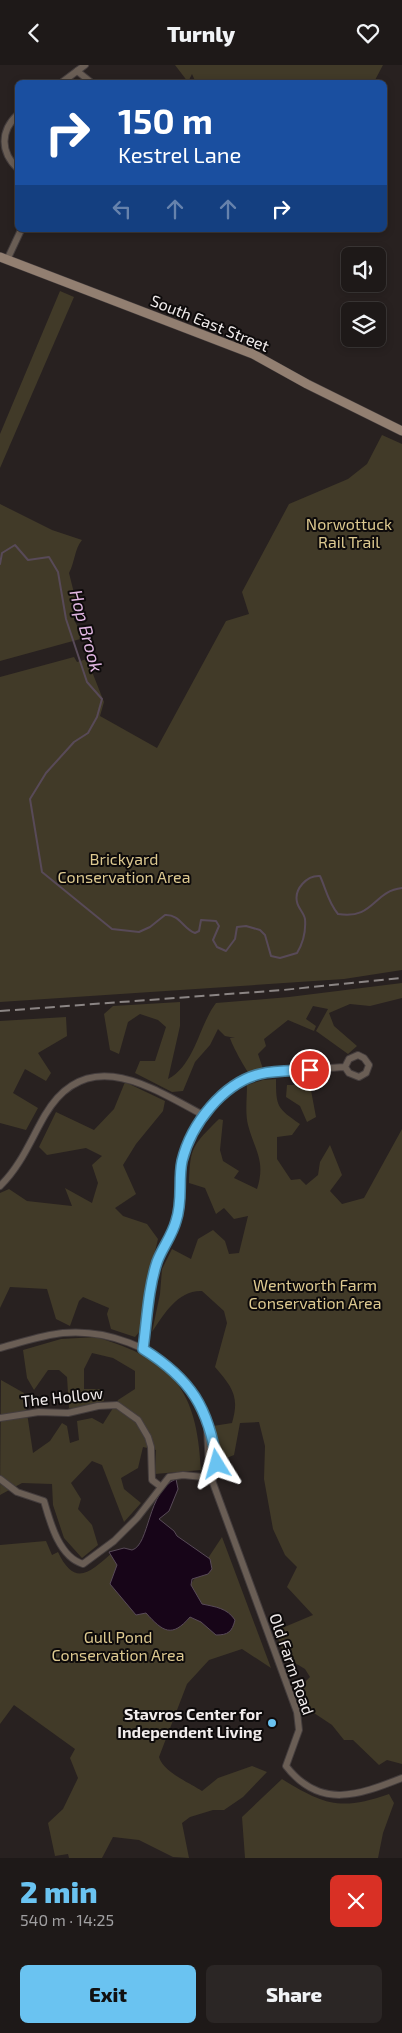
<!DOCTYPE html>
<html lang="en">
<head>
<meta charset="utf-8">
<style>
  body { margin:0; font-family:"Exo 2",sans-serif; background:#2b2625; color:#f1f3f6; height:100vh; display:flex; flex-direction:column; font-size:19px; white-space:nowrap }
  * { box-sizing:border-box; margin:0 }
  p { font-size:16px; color:#a1a0a2 }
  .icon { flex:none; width:28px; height:28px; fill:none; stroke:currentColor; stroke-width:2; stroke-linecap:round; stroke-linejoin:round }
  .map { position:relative; height:1793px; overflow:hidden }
  .drawer { display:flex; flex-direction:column; background:#1e1918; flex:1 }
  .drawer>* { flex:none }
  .hud { position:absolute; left:15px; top:15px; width:372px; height:152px; border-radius:8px; box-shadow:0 2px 8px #0003,0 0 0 1px #3c3837; background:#1a4fa0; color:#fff; overflow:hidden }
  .buttons { position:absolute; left:341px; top:182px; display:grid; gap:10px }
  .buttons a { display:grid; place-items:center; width:45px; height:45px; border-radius:8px; background:#1e1918; box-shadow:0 2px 8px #0003,0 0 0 1px #3c3837; font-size:25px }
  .pin { position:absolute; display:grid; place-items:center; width:42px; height:42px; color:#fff; margin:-21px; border:2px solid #fff; border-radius:50%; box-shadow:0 1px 5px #0007 }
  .me { position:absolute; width:55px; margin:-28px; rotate:352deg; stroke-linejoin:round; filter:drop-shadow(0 0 4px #0008) }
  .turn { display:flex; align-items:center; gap:18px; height:105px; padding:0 20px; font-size:22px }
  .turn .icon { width:65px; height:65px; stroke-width:2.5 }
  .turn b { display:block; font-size:35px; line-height:42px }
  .lanes { display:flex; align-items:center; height:48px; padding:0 20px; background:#0003; justify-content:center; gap:25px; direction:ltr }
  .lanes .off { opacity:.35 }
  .round { display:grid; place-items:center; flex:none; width:52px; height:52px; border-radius:8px; background:#2b2625 }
  .summary { display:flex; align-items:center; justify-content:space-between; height:85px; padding:0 20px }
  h1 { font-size:30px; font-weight:800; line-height:38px; color:#6ac3f1 }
  .action { display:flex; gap:10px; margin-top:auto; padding:10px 20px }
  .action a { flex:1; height:58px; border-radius:8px; background:#6ac3f1; color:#111; font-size:20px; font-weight:800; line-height:58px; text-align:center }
  .action a+a { background:#2b2625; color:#f1f3f6 }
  header { display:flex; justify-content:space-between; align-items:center; height:65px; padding:0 20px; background:#1e1918; font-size:22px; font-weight:800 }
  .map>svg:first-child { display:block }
</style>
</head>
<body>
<header><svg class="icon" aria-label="back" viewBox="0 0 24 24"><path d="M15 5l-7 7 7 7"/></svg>Turnly<svg class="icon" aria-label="heart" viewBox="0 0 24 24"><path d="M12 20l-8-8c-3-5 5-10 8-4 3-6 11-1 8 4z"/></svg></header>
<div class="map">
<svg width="402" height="1793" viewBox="0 0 402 1793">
  <rect width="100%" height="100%" fill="#282120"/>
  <g fill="#413a28">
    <path d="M175,0H383L374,17L196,18L192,9L188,17Z"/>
    <path d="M60,226L74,232L0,403V369Z"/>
    <path d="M382,370L402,379V905L344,914L0,937V612L74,592L77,597L87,594L104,637L100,651L157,683L226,556L249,549L242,527L289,439L348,414L367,399Z"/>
    <path d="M0,439L52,465L82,475C74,485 75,497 69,508L79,548L74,555L84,573L0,596Z"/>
    <path d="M402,918V933L370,941L350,939L329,948L334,961L357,981L348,989L316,966L328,944L313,941L306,954L316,961L314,966L288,955L264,974L266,981L258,989L263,1004L249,1008C245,1004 232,980 230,973H235L225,971L218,964L210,980L195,997L183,1026L172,1027L135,1008L140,996H155L166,962L158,955L140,949L128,957L119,989L110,985L104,949L113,941L180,937V961L168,1014C195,1000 199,960 216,938L289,932Z"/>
    <path d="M66,952L67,971L38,988L51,1008L46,1016L25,1004L13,1028L38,1043L26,1065L0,1058V956Z"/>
    <path d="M276,1014C276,1042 277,1043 300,1059L292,1070L277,1072V1094L291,1115L300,1114L306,1120L318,1110L320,1097L330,1080L342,1110L330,1126L342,1139L364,1133L402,1064V1699L387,1695L379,1700L353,1675H344L332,1660L308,1644L300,1622L310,1612L305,1604L285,1592L275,1566L313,1550L287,1522L297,1502L285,1490L273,1464L264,1414L265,1381L259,1357L240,1358L234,1390L222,1395L213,1361L232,1358C240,1331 232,1322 215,1302L227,1258L224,1246L202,1226C178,1225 164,1249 152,1267L160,1229L162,1204L172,1184L191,1194L198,1174L213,1165L225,1176L229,1189L239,1188L248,1151L234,1154L224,1143L216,1149L205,1123L189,1118C190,1081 193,1080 219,1054L223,1055L220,1085L223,1096L239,1106L234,1113L257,1124C266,1096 255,1086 248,1060C245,1048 247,1033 247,1020L263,1015Z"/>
    <path d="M125,1017L165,1036L163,1046L136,1079L123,1100L136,1129L115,1143L123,1151L147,1159L158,1174L149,1212L140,1266L135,1272L111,1264L107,1249L109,1243L83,1232L79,1236L70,1261L56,1254L47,1224L10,1222L0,1243V1128L9,1124L27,1136L72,1141L65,1123L92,1138L98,1118L92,1100L102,1091L86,1083L47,1090L39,1082L56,1047L94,1065L114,1044Z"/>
    <path d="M287,1020H310L316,1052L307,1057L300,1041L286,1032Z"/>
    <path d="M96,1272C173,1295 197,1324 201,1405L155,1409L156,1385L143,1382L138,1403L121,1413L124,1424L141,1438L124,1457L102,1400L92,1396L71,1418L81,1434L78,1444L92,1460L98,1480L82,1493L64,1473L53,1440L52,1419L22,1418L0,1430L1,1315L24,1328L33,1388L50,1376L62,1358L67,1361L70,1378L79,1375L77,1356L92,1353L103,1359L118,1335L135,1324V1306L113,1293L92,1288L84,1304V1324H101L104,1336L78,1344L69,1343L67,1312L59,1305H48L34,1325L27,1313L23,1285L61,1274Z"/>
    <path d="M222,1472L271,1603L242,1584L209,1595L187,1619L159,1692C163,1707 190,1718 202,1726L218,1713L252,1701L267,1707L243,1732L224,1745H213L190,1752L182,1758L189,1793L173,1792L139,1775L113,1772L102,1793H69L68,1789L55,1791L48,1758L63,1744L78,1713L70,1693L75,1684L14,1640L0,1659V1480L46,1476L52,1490L58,1487C75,1523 90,1507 113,1487L181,1534Z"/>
    <path d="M282,1714C324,1740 341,1746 389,1729L394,1738L383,1768L378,1793H245L242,1752Z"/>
  </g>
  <path fill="#170518" stroke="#584a58" d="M176,1414L178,1424L169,1446L159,1454L174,1466L177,1471L210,1494L212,1504L208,1509L192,1514L191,1520L202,1539C216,1542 227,1543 235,1555C232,1567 228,1570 216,1570L201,1557L190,1552C172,1573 163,1567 146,1548L136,1550L110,1519L117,1500L109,1487L124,1483L132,1485C150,1480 147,1426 176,1414Z"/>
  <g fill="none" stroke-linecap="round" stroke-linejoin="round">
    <path stroke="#584a58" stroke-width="2" d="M0,499L2,488L15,480L28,495L49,492L58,507L66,554L87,617L102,634L97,652L88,668L74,677L46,708L30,734L42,807L112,864L139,867L150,862L165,850C180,849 183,864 195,868L199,866L201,855L216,856L219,861L213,875L217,882L226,886L235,874L237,862L246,861L260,865L265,870L271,891L280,893L297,888C303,878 306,866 305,854C304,848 298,843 297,837C294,824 307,810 320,811C326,824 328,837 338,849C374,855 373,826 402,823"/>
    <g stroke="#443d3d" stroke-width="8">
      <g id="minor">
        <path d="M77,6L92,18"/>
        <path d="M61,18L85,0"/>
        <path d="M18,49C0,66 0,87 18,104"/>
        <path d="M7,195L21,165"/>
        <path d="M0,1121C21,1101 31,1074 45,1050C87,978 152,1023 205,1051"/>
        <path d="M0,1283C20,1278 42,1270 63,1268C107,1264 154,1282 184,1315C195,1327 200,1343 206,1359C213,1377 221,1394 213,1413"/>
        <path d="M143,1284C147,1255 148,1224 157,1197C163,1181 174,1168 177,1152C182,1133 178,1113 183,1095C187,1079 196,1064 205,1051C243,998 287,1006 345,1002L349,994L358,990L364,993L369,1000L366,1008L359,1012L349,1008L345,1002"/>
        <path d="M0,1353L39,1347L68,1348L98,1341L117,1340L138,1355L148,1372L151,1382L152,1415L160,1421"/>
        <path d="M207,1360L209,1407L297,1647L299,1665L286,1701C320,1745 359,1730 402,1713"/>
        <path d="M0,1414L17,1427L44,1436C50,1457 59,1492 83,1499L114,1476L137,1453L169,1412L183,1410L213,1413"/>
      </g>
    </g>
    <g stroke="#443d3d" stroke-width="10">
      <path id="secondary" d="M0,192L253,289L307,319L402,366"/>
    </g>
    <use href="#minor" stroke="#6a5e55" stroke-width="6"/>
    <use href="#secondary" stroke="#927f71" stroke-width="9"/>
    <path stroke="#8b8584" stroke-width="2" stroke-dasharray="10 5" stroke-linecap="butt" d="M0,946L283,925L402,913"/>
  </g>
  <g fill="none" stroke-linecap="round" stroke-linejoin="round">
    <g stroke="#457f9d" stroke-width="12">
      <path id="route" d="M217,1399C209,1343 191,1314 143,1284C147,1255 148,1224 157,1197C162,1183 172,1171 176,1156C183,1136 178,1115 182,1096C191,1059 223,1018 260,1009C276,1005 294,1006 310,1005"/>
    </g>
    <use href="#route" stroke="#6ac3f1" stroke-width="9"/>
  </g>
  <circle fill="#6ac3f1" stroke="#0e0b0b" stroke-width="2" cx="272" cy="1658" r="5"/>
  <g text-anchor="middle" stroke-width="4" stroke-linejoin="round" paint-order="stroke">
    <g font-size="16" fill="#f1ecec" stroke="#0e0b0b">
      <text transform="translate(210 258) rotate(22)" y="6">South East Street</text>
      <text transform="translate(62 1332) rotate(-6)" y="6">The Hollow</text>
      <text transform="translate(292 1599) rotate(71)" y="6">Old Farm Road</text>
    </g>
    <g font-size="16" fill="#ddc990" stroke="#0e0b0b">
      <text x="349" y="465">Norwottuck<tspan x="349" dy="18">Rail Trail</tspan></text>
      <text x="124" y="800">Brickyard<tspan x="124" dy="18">Conservation Area</tspan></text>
      <text x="315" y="1226">Wentworth Farm<tspan x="315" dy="18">Conservation Area</tspan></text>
      <text x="118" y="1578">Gull Pond<tspan x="118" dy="18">Conservation Area</tspan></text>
    </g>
    <g font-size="16" font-weight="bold" fill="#f1ecec" stroke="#0e0b0b" text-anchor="end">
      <text x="262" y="1655">Stavros Center for<tspan x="262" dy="18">Independent Living</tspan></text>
    </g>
    <g font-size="18" font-style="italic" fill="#e0b5e1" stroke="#0e0b0b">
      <text transform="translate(86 566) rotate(75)" y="6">Hop Brook</text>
    </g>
  </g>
</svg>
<div class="buttons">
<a><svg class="icon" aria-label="sound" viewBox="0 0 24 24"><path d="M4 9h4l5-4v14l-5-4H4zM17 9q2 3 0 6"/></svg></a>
<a><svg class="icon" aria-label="layers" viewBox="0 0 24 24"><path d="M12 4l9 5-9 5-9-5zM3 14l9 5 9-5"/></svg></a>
</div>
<div class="pin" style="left:310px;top:1005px;background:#d93025"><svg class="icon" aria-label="arrive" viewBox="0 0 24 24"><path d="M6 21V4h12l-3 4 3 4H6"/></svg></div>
<svg class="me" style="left:217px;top:1399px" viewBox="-20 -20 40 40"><path d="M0-17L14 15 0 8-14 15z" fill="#6ac3f1" stroke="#fff" stroke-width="4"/></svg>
<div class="hud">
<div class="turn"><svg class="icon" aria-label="right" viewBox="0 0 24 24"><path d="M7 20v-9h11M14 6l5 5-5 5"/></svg><div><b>150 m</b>Kestrel Lane</div></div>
<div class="lanes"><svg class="icon off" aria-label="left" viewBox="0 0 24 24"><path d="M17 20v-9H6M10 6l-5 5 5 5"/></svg><svg class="icon off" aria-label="ahead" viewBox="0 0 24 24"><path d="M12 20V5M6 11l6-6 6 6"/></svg><svg class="icon off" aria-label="ahead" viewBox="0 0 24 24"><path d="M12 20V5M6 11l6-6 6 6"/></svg><svg class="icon" aria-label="right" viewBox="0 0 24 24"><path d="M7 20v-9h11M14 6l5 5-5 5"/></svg></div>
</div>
</div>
<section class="drawer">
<div class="summary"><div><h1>2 min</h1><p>540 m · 14:25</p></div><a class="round" style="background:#d93025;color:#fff"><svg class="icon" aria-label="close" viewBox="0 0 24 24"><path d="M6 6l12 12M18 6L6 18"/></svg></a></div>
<div class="action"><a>Exit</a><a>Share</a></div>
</section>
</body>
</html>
